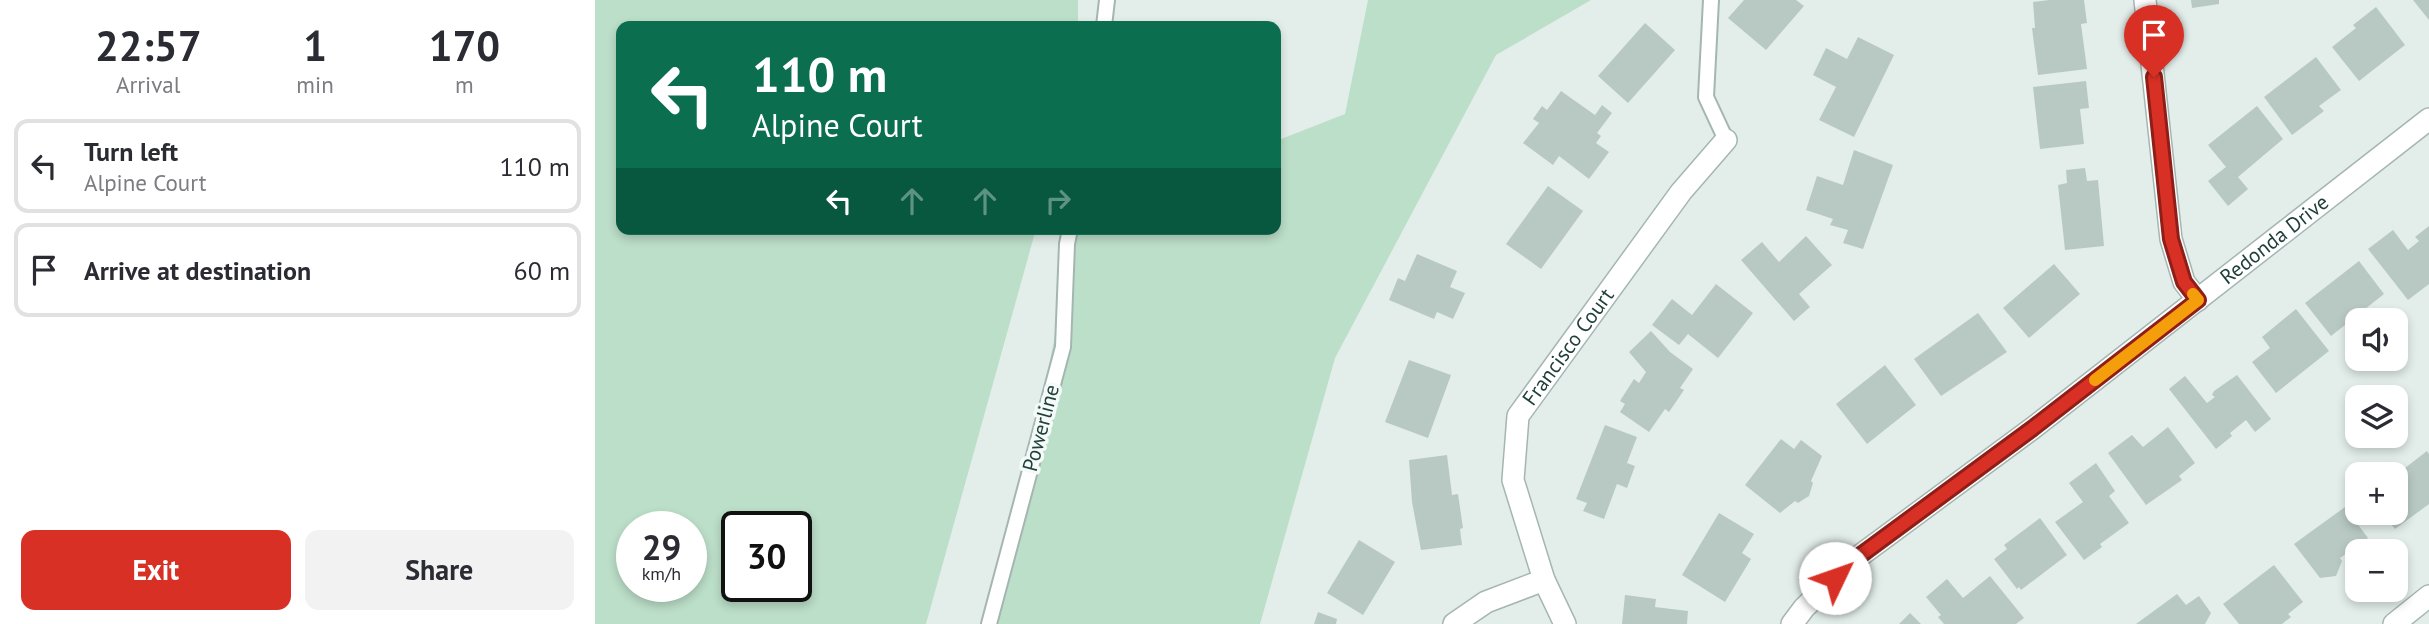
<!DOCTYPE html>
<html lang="en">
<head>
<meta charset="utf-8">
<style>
  body { margin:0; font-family:"PT Sans",sans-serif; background:#f2f2f3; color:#2b2b33; height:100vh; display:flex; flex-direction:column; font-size:26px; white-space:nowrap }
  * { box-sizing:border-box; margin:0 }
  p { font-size:23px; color:#7c7c81 }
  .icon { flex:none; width:38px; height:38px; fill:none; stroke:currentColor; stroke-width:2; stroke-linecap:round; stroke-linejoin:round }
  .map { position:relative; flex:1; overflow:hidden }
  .side { display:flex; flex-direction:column; background:#fff; width:595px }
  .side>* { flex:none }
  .hud { position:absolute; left:21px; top:21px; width:665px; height:214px; border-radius:14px; box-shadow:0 4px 10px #0003; background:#0b6e4f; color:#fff; overflow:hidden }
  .controls { position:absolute; left:1750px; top:308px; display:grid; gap:14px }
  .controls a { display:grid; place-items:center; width:63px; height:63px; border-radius:14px; background:#fff; box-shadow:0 4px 10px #0003; font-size:35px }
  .speed { position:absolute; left:21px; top:511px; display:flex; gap:14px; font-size:35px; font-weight:700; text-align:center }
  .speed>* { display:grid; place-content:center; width:91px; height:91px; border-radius:50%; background:#fff; box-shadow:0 4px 10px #0003; line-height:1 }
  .speed small { font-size:18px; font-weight:400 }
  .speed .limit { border:4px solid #111; border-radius:10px; background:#fff; color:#111 }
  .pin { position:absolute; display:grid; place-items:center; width:60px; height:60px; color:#fff; margin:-72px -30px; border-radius:50% 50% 50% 0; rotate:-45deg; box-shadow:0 0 7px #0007 }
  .pin .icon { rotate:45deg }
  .me { position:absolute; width:77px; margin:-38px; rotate:48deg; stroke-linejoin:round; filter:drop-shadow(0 0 5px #0008) }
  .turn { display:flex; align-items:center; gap:24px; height:147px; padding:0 21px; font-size:32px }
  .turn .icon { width:91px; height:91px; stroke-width:2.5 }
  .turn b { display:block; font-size:49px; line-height:60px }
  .lanes { display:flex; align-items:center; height:66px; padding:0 21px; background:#0003; justify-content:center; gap:35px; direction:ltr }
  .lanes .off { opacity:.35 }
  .eta { display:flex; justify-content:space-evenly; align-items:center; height:119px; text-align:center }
  .eta b { font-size:42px; font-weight:700; line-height:49px }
  .button { display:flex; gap:14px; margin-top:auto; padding:14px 21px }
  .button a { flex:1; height:80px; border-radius:14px; background:#d93025; color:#fff; font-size:28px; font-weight:700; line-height:80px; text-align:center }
  .button a+a { background:#f2f2f3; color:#2b2b33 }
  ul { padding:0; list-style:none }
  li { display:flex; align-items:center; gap:21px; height:94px; margin:0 14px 10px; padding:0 7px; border:4px solid #e1e1e2; border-radius:14px }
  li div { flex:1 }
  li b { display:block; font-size:26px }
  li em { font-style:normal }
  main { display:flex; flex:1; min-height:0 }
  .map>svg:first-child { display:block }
</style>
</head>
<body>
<main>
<section class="side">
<div class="eta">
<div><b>22:57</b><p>Arrival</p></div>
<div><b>1</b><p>min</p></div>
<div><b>170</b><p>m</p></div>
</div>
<ul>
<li><svg class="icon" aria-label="left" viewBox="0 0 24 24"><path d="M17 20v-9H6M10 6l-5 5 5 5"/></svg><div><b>Turn left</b><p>Alpine Court</p></div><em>110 m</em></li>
<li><svg class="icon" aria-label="arrive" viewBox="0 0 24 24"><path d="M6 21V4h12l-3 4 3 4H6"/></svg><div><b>Arrive at destination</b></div><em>60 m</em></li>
</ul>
<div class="button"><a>Exit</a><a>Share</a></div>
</section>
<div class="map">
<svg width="1834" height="624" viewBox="0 0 1834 624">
  <rect width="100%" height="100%" fill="#e3eeea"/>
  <g fill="#bcdfc9" fill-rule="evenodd">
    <path d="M0,0H483V26H26V229H441L331,624H0ZM37,527H96V586H37ZM142,527H201V586H142Z"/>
    <path d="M773,0H996L901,55L740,358L665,624H403L481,229H681V141L750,114Z"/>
  </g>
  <g fill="#b8c9c3">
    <path d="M1149,0H1201L1209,6L1171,50L1133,18Z"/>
    <path d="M1454,0H1489L1492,23L1486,24L1492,69L1443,75L1437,28H1440L1438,2Z"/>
    <path d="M1596,0H1624V4L1597,8Z"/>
    <path d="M1818,0H1834V20Z"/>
    <path d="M1781,7L1810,45L1764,81L1737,47L1761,28L1758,25Z"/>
    <path d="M1050,23L1080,50L1033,103L1003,76Z"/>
    <path d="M1263,37L1299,55L1259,137L1224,120L1241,87L1218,75L1231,48L1252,59Z"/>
    <path d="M1721,57L1746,90L1724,106L1729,111L1697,135L1669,97Z"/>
    <path d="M1491,81L1494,108L1485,109L1489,144L1445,149L1438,87Z"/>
    <path d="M966,91L1000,115L1007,105L1017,113L1002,133L1006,136L1001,143L1014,152L994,179L964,156L958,165L928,143L944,123L938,119L947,106L952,110Z"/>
    <path d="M1662,106L1688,139L1643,177L1653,189L1633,206L1613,181L1631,167L1613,145Z"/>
    <path d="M1259,150L1298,165L1268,249L1248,243L1253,230L1235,225L1238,219L1211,210L1222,176L1248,185Z"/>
    <path d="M1490,168L1492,181L1503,180L1509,246L1470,250L1463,185L1472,183L1471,170Z"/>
    <path d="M953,186L988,211L946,269L911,244Z"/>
    <path d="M1834,226V284L1813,300L1773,249L1798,230L1813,250L1824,241L1820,237Z"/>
    <path d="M1211,236L1237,265L1204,294L1215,307L1199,321L1146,260L1167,242L1184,262Z"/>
    <path d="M822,254L862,271L855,287L870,293L858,319L842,312L839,319L794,300L803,278L810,281Z"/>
    <path d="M1764,261L1789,294L1736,336L1710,303Z"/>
    <path d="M1459,264L1485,294L1434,338L1408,308Z"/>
    <path d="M1121,284L1158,313L1123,358L1093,334L1084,345L1057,325L1077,299L1097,315Z"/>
    <path d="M1701,309L1734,351L1681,393L1657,362L1675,348L1667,337Z"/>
    <path d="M1383,313L1412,352L1346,396L1319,359Z"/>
    <path d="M1056,331L1075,352L1098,369L1085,388L1089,390L1074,412L1070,409L1054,432L1025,412L1030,404L1025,401L1039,379L1044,383L1051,372L1034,352Z"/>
    <path d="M814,360L856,375L833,438L790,422Z"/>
    <path d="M1290,365L1321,405L1272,444L1241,404Z"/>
    <path d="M1642,375L1676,419L1660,432L1651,420L1635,433L1637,436L1621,449L1574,389L1590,376L1612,403L1620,397L1617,395L1619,391Z"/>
    <path d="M1010,425L1042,437L1032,463L1040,466L1032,488L1022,484L1009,519L988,511L992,503L981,499Z"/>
    <path d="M1573,427L1600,463L1584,476L1587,480L1551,505L1513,453L1537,435L1548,447Z"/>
    <path d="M1186,439L1199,449L1206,440L1227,456L1216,481L1218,483L1214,496L1203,503L1200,501L1185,513L1150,485Z"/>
    <path d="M1832,451L1834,454V504L1800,529L1787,513H1801V475Z"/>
    <path d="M852,455L857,495L863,494L868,528L865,529L867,545L826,550L817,502L814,460Z"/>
    <path d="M1501,463L1520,491L1514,496L1534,523L1505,544L1507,547L1489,560L1460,522L1488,502L1474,483Z"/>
    <path d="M1750,507L1773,538L1745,558L1747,561L1741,576L1725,578L1699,544Z"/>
    <path d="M1124,513L1159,534L1147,553L1156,559L1130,602L1087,575Z"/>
    <path d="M1445,518L1472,555L1426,590L1424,587L1422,589L1399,559L1412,549L1409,545Z"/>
    <path d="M764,540L800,562L768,615L732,593Z"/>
    <path d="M1679,565L1708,602L1693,614L1696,617L1687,624H1644L1628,604Z"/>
    <path d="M1395,576L1429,618L1421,624H1349L1343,617L1346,615L1331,597L1352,579L1368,598Z"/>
    <path d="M1582,594L1591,605L1604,596L1616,613L1610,624H1541Z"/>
    <path d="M1030,595L1061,599L1060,607L1093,611L1092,624H1027Z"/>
    <path d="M723,612L742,619L741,624H719Z"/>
    <path d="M1315,613L1326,624H1304Z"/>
  </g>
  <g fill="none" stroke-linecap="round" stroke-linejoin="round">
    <g stroke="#a5b6b2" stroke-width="18">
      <g id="lane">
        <path d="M1116,0L1111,97L1131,140"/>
        <path d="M509,26L512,0"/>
        <path d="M394,624L468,347L472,244L475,229"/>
      </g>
    </g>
    <g stroke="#a5b6b2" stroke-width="24">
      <g id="street">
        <path d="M1550,0L1576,239L1589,282L1603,300"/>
        <path d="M859,624L891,602L949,580"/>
        <path id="s1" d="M970,624L949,580L918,480L923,416L1086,192L1131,140"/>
        <path id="s2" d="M1197,624L1209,608L1255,563L1438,428L1834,119"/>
        <path d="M1799,624L1834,596"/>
      </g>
    </g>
    <use href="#lane" stroke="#fff" stroke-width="14"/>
    <use href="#street" stroke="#fff" stroke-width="21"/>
  </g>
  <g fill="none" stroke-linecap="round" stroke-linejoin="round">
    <g stroke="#8d1f18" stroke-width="18">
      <path id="route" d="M1240,578L1255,563L1438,428L1603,300L1589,282L1576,239L1559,77"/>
    </g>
    <use href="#route" stroke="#d93025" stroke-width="12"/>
    <path stroke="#f59e0b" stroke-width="12" d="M1500,380L1603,300L1598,294"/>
  </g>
  <g text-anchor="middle" stroke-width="7" stroke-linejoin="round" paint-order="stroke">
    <g font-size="21" fill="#22403b" stroke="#f4faf8">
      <text dy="7" stroke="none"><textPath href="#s2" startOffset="618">Redonda Drive</textPath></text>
      <text dy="7" stroke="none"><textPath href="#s1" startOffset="303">Francisco Court</textPath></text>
      <text transform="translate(446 428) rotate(-75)" y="7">Powerline</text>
    </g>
  </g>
</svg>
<div class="controls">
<a><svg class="icon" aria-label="sound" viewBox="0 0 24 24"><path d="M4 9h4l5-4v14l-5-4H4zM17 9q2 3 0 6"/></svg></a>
<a><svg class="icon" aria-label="layers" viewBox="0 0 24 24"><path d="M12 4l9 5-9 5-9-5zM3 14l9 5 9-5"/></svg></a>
<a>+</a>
<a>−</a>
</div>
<div class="speed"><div>29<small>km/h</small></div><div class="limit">30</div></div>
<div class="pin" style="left:1559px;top:77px;background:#d93025"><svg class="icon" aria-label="arrive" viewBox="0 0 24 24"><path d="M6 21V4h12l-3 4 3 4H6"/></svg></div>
<svg class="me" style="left:1240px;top:578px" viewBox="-20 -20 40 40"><circle r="19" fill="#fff"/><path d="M0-13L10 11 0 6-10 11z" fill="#d93025"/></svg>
<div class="hud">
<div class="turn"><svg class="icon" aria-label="left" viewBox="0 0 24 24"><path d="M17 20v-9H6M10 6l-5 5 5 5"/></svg><div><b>110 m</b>Alpine Court</div></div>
<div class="lanes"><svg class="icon" aria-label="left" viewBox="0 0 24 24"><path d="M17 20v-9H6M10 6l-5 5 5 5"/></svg><svg class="icon off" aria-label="ahead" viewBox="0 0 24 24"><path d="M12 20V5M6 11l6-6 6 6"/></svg><svg class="icon off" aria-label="ahead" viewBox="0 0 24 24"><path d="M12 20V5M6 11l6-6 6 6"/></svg><svg class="icon off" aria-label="right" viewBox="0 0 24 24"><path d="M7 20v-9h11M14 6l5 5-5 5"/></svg></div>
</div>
</div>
</main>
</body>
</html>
